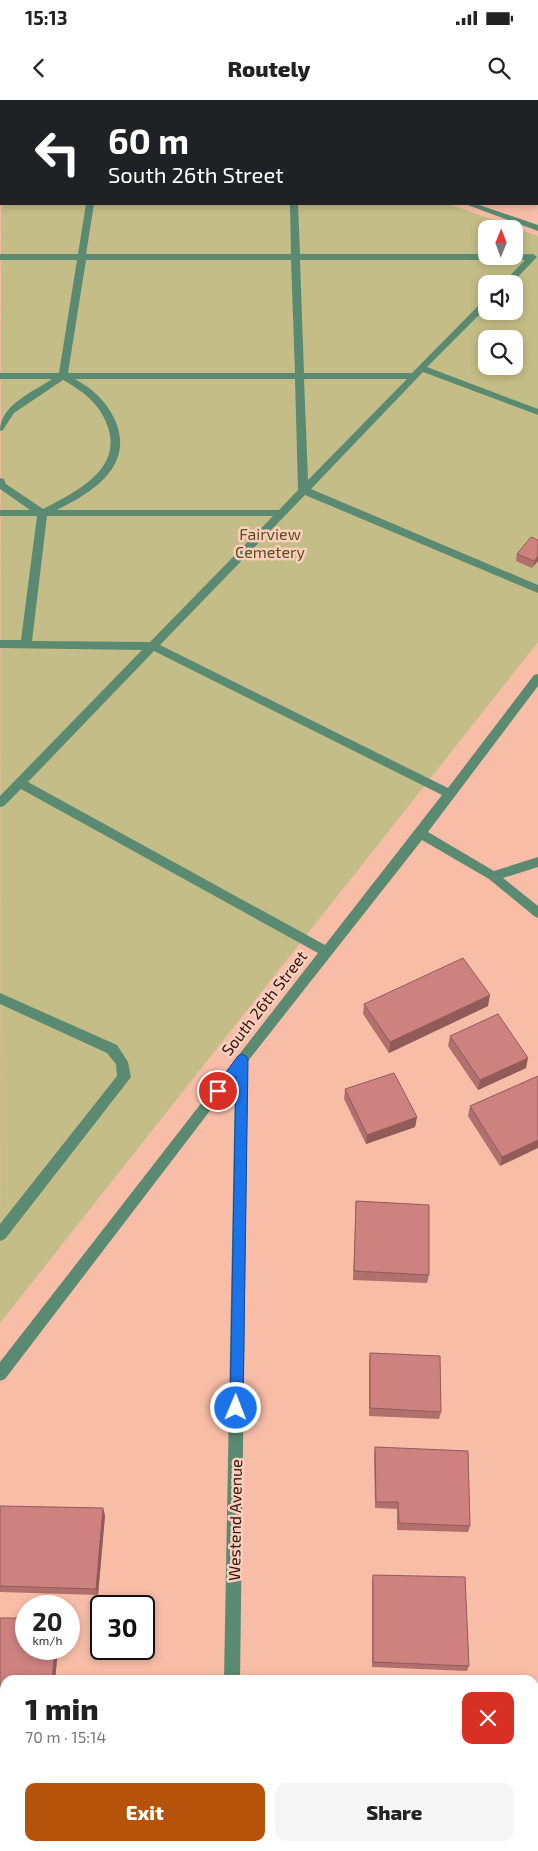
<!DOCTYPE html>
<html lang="en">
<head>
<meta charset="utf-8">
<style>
  body { margin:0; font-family:"Exo 2",sans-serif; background:#f6f6f6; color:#222; height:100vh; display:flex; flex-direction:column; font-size:19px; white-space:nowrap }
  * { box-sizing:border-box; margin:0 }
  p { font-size:16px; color:#767676 }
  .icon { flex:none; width:28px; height:28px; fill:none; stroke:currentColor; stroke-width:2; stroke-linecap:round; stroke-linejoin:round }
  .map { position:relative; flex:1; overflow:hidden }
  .panel { position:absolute; left:0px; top:1575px; width:539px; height:176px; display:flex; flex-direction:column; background:#fff; border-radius:15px 15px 0 0; box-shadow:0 2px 8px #0003 }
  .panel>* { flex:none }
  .hud { position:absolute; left:0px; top:0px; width:539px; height:105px; box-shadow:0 2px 8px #0003; background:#202124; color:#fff; overflow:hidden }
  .needle { width:32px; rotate:1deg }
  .fabs { position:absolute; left:478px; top:120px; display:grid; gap:10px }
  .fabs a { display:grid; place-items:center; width:45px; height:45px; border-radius:10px; background:#fff; box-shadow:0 2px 8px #0003; font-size:25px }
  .speed { position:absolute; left:15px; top:1495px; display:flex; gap:10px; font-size:25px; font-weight:700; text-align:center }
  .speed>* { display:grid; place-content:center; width:65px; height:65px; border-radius:50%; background:#fff; box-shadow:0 2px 8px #0003; line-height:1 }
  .speed small { font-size:12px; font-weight:400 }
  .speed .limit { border:2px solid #111; border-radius:8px; background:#fff; color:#111 }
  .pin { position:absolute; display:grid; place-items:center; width:42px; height:42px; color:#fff; margin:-21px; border:2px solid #fff; border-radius:50%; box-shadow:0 1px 5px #0007 }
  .me { position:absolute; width:55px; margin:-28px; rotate:1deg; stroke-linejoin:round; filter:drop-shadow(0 0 4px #0008) }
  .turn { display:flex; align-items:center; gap:18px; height:105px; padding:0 25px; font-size:22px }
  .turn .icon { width:65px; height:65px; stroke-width:2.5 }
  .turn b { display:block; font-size:35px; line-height:42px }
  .round { display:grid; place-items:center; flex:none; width:52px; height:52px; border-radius:10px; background:#f6f6f6 }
  .headline { display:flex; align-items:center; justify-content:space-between; height:85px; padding:0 25px }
  h1 { font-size:30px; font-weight:800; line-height:38px }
  .action { display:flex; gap:10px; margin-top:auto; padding:10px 25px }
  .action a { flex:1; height:58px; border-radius:10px; background:#b45309; color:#fff; font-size:20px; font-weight:800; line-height:58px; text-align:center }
  .action a+a { background:#f6f6f6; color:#222 }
  .status { display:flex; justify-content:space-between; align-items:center; height:35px; padding:0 25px; background:#fff; direction:ltr }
  .status svg { height:14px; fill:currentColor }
  header { display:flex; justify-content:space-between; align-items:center; height:65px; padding:0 25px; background:#fff; font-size:22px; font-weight:800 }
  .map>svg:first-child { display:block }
</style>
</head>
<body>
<div class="status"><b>15:13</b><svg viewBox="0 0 49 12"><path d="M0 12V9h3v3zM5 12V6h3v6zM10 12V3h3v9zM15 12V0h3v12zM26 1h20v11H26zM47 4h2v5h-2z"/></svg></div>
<header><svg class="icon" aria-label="back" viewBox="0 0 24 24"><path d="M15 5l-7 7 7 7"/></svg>Routely<svg class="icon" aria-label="search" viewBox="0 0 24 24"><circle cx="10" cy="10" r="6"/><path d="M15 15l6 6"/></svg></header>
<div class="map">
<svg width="538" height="1751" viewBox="0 0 538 1751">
  <rect width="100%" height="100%" fill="#f8bda7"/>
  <path fill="#c4bd87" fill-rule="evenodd" d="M1,11V104H449L538,136V542L0,1223ZM486,129H514V156H486ZM486,184H514V211H486ZM486,239H514V266H486Z"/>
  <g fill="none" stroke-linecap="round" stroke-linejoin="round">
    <g fill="#5a8b72" fill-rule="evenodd">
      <path d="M151,0H163L164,1H152Z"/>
      <rect x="0" y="56" width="1" height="4"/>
      <path d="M86,104H94L86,154H291L290,104H298L300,154H486V156L533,154L537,157L511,184H502L525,160H300L304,273H412L483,201L486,200V208L427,267L538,309V315L423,272L311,389L538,485V493L305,395L160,545L448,688L534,575L538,574V586L428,732L494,771L538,757V767L503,778L538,806V818L534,816L489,779L422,740L248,961L240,1580H224L235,978L5,1279L0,1281V1262L318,853L21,689L4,706L0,707V696L142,550L0,548V540H21L37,416H0V410H30L0,389V378L4,379L6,384L43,409C77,391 126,368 106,322C97,301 82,291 63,280L14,313L3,330L0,331C0,305 33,292 52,279H0V273H59L77,160H0V154H78ZM86,160H291L295,273H68ZM75,279H295L298,390L279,410H57C93,392 135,366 115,320C107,302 93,289 75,279ZM304,279H407L308,380ZM47,416H273L150,542L32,541ZM154,551L442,695L325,845L28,682Z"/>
      <path d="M465,104H476L538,125V131Z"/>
      <path d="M0,893L117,945L128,962L131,977L5,1139L0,1141V1124L117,976L116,964L107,953L0,904Z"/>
      <rect x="221" y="1746" width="18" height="5"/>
    </g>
  </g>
  <g fill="#b0706d">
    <path d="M441,0H474L478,1H441Z"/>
    <path d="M538,440L532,468L516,461L517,454Z"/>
    <path d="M364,904L488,906L389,953L363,914Z"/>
    <path d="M450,936L526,968L478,990L448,946Z"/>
    <path d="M538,976L500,1066L468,1016L470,1006Z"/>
    <path d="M345,989L417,1017L415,1027L366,1044L344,999Z"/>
    <path d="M356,1101L429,1175L427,1183L353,1180Z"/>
    <path d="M370,1253L441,1312L439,1319L369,1316V1261Z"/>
    <path d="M375,1347L470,1426L468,1432L397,1430V1409L375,1408L374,1355Z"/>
    <path d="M0,1406L105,1415L98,1495L0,1492Z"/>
    <path d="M373,1475L469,1566L467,1571L372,1567V1481Z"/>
    <path d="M0,1518L26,1549H58L55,1580H5V1608H0Z"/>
  </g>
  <g fill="#905b59">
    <path d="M538,456V461L532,468L534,461Z"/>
    <path d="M490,895L488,906L389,953L390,942Z"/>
    <path d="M528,958L526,968L478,990L480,980Z"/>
    <path d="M417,1017L415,1027L366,1044L367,1035Z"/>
    <path d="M538,1040V1048L500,1066L502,1057Z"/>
    <path d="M103,1408L105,1415L98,1495L96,1489Z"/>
    <path d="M55,1549H58L55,1580H52Z"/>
  </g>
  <g fill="#cd827f" stroke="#905b59">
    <path d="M449,0H474L478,1H453Z"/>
    <path d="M531,437L538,440V456L534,461L517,454Z"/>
    <path d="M463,858L490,895L390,942L364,904Z"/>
    <path d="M498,914L528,958L480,980L450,936Z"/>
    <path d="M394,973L417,1017L367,1035L345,989Z"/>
    <path d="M538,976V1040L502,1057L470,1006Z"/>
    <path d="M356,1101L429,1105V1175L354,1171Z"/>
    <path d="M370,1253L440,1256L441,1312L370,1308Z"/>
    <path d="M375,1347L468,1351L470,1426L399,1423L398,1402H376Z"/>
    <path d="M0,1406L103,1408L96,1489L0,1486Z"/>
    <path d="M373,1475L465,1477L469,1566L373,1562Z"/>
    <path d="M0,1518H26V1549H55L52,1580H5V1604L0,1603Z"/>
  </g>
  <path fill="#1a73e8" stroke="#114b97" d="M242,954L246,956L248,959L243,1308L241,1313L236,1315L232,1313L230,1308L236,976C230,984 224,998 214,994L212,991L238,956Z"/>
  <g text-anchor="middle" stroke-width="5" stroke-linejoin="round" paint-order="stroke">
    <g font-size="16" fill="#58511f" stroke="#fbcebd">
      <text x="270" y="440">Fairview<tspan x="270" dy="18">Cemetery</tspan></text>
    </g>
    <g font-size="16" fill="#2e140a" stroke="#fbcebd">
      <text transform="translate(264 903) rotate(-52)" y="6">South 26th Street</text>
      <text transform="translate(235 1420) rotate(-89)" y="6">Westend Avenue</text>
    </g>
  </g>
</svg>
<div class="fabs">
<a><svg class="needle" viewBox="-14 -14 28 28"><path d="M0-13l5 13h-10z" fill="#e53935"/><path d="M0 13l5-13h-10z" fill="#767676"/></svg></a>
<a><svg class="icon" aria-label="sound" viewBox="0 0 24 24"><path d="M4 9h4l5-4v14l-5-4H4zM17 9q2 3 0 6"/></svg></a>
<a><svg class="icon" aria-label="search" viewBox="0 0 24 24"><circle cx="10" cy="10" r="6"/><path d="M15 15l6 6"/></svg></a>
</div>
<div class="speed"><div>20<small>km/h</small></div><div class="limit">30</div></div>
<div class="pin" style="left:218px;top:991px;background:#d93025"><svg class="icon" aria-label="arrive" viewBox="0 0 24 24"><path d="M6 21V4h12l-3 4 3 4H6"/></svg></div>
<svg class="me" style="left:236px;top:1308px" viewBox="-20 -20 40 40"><circle r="17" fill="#1a73e8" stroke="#fff" stroke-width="3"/><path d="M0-11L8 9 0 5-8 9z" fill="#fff"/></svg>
<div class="hud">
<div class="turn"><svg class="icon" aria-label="left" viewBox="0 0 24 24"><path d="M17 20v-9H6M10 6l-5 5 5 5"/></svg><div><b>60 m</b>South 26th Street</div></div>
</div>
<section class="panel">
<div class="headline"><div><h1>1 min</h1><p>70 m · 15:14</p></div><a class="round" style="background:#d93025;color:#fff"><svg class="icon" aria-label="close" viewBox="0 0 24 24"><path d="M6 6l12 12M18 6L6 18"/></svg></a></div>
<div class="action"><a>Exit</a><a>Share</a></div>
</section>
</div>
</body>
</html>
